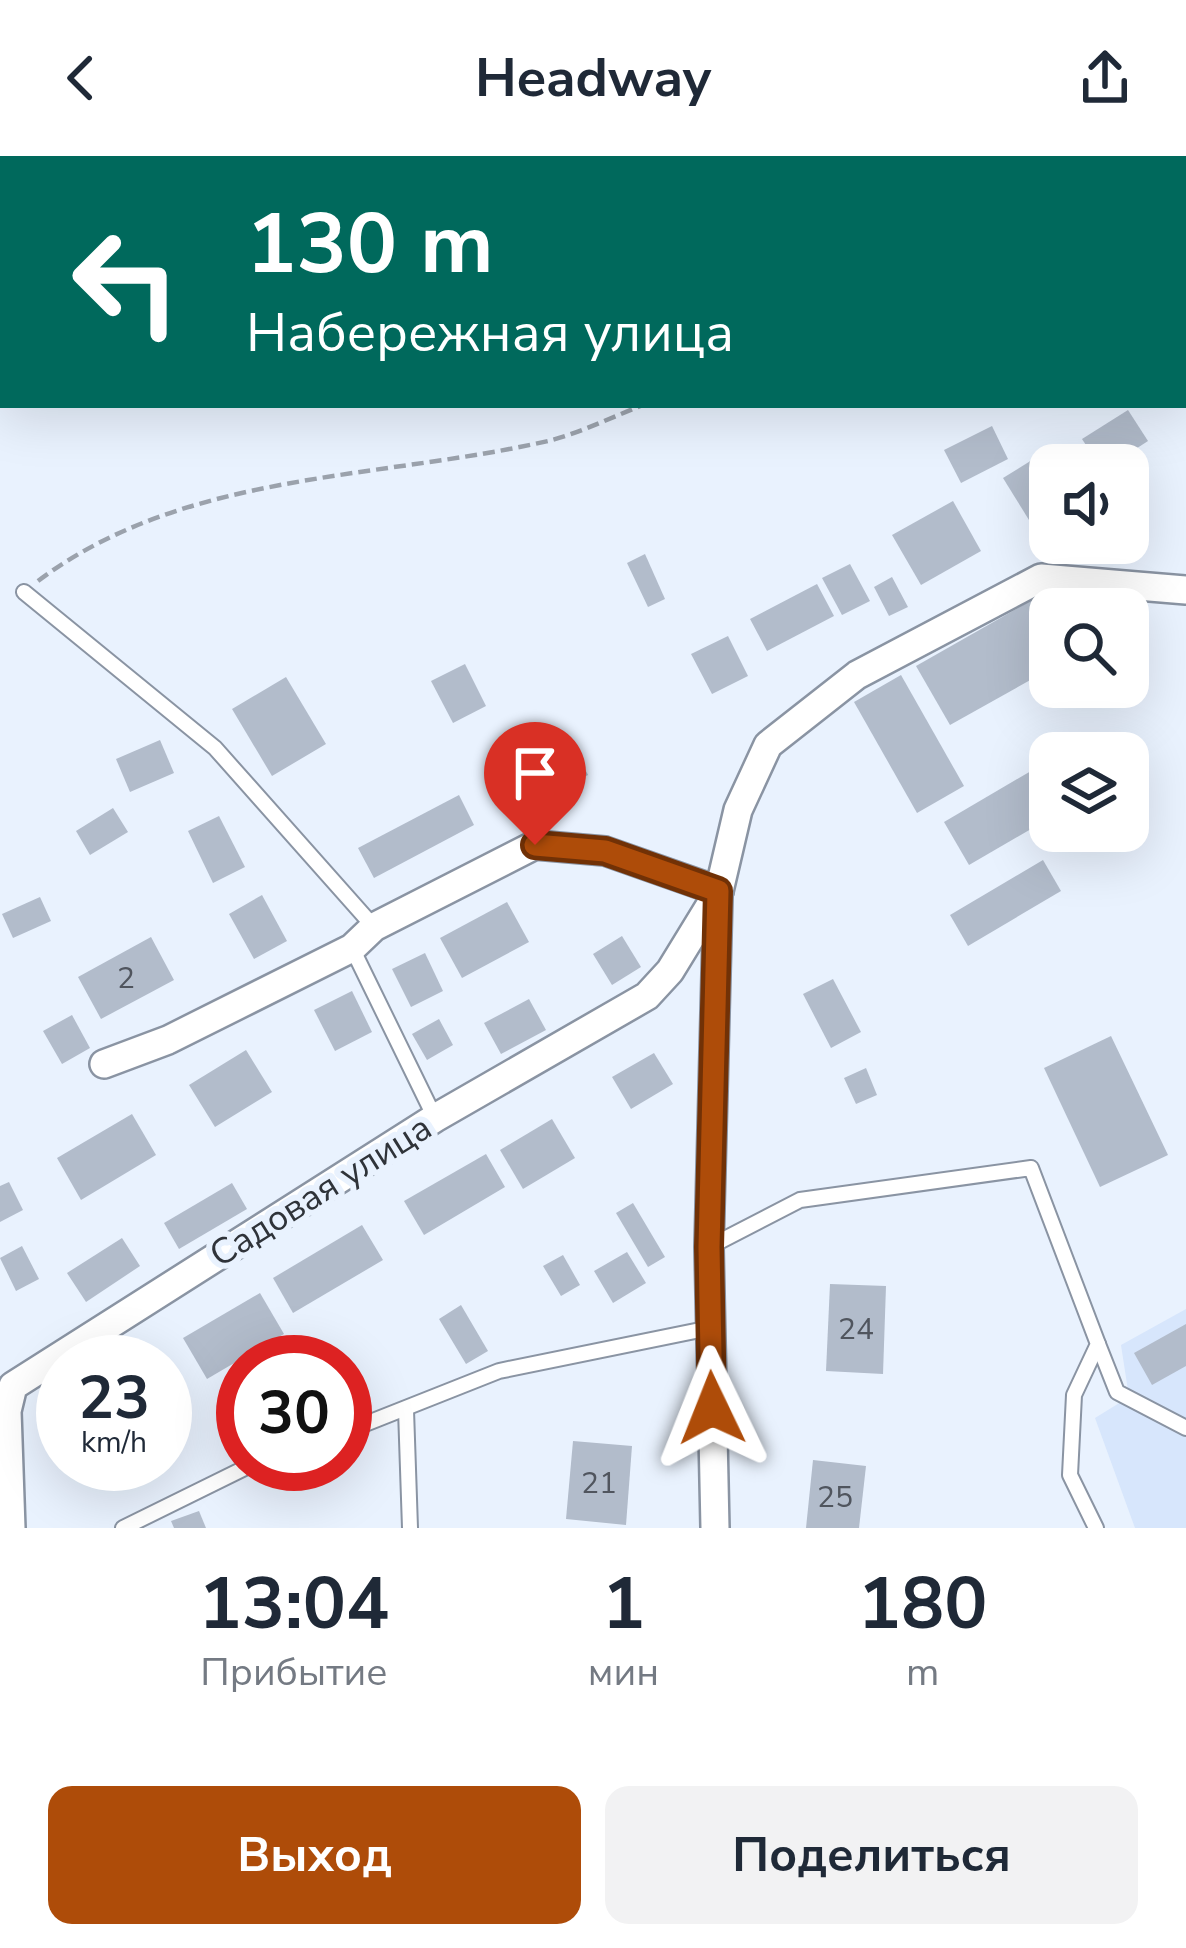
<!DOCTYPE html>
<html lang="ru">
<head>
<meta charset="utf-8">
<style>
  body { margin:0; font-family:"Nunito Sans",sans-serif; background:#f2f2f3; color:#1f2937; height:100vh; display:flex; flex-direction:column; font-size:45px; white-space:nowrap }
  * { box-sizing:border-box; margin:0 }
  p { font-size:39px; color:#747a83 }
  .icon { flex:none; width:66px; height:66px; fill:none; stroke:currentColor; stroke-width:2; stroke-linecap:round; stroke-linejoin:round }
  .map { position:relative; height:1372px; overflow:hidden }
  .details { display:flex; flex-direction:column; background:#fff; flex:1 }
  .details>* { flex:none }
  .guide { position:absolute; left:0px; top:0px; width:1188px; height:252px; box-shadow:0 12px 48px #0002; background:#00695c; color:#fff; overflow:hidden }
  .buttons { position:absolute; left:1029px; top:288px; display:grid; gap:24px }
  .buttons a { display:grid; place-items:center; width:120px; height:120px; border-radius:24px; background:#fff; box-shadow:0 12px 48px #0002; font-size:60px }
  .speed { position:absolute; left:36px; top:1179px; display:flex; gap:24px; font-size:60px; font-weight:700; text-align:center }
  .speed>* { display:grid; place-content:center; width:156px; height:156px; border-radius:50%; background:#fff; box-shadow:0 12px 48px #0002; line-height:1 }
  .speed small { font-size:30px; font-weight:400 }
  .speed .limit { border:18px solid #d22; background:#fff; color:#111 }
  .pin { position:absolute; display:grid; place-items:center; width:102px; height:102px; color:#fff; margin:-123px -51px; border-radius:50% 50% 50% 0; rotate:-45deg; box-shadow:0 0 12px #0007 }
  .pin .icon { rotate:45deg }
  .me { position:absolute; width:132px; margin:-66px; rotate:358deg; stroke-linejoin:round; filter:drop-shadow(0 0 9px #0008) }
  .turn { display:flex; align-items:center; gap:42px; height:252px; padding:0 48px; font-size:54px }
  .turn .icon { width:156px; height:156px; stroke-width:2.5 }
  .turn b { display:block; font-size:84px; line-height:102px }
  .eta { display:flex; justify-content:space-evenly; align-items:center; height:204px; text-align:center }
  .eta b { font-size:72px; font-weight:700; line-height:84px }
  .primary-button { display:flex; gap:24px; margin-top:auto; padding:24px 48px }
  .primary-button a { flex:1; height:138px; border-radius:24px; background:#ae4c09; color:#fff; font-size:48px; font-weight:700; line-height:138px; text-align:center }
  .primary-button a+a { background:#f2f2f3; color:#1f2937 }
  header { display:flex; justify-content:space-between; align-items:center; height:156px; padding:0 48px; background:#fff; font-size:54px; font-weight:700 }
  .map>svg:first-child { display:block }
</style>
</head>
<body>
<header><svg class="icon" aria-label="back" viewBox="0 0 24 24"><path d="M15 5l-7 7 7 7"/></svg>Headway<svg class="icon" aria-label="share" viewBox="0 0 24 24"><path d="M12 15V3M7 8l5-5 5 5M5 13v7h14v-7"/></svg></header>
<div class="map">
<svg width="1186" height="1372" viewBox="0 0 1186 1372">
  <rect width="100%" height="100%" fill="#e9f2fe"/>
  <path fill="#d7e6fc" d="M1186,1153V1372H1135L1095,1262L1129,1241L1121,1189Z"/>
  <g fill="none" stroke-linecap="round" stroke-linejoin="round">
    <g stroke="#75a3e4" stroke-width="48">
      <path d="M1016,3L1024,0"/>
      <path d="M0,84H3"/>
    </g>
  </g>
  <g fill="#b2bccb">
    <path d="M1128,254L1148,285L1111,309H1099L1082,283Z"/>
    <path d="M992,270L1008,303L961,327L944,294Z"/>
    <path d="M1040,299L1050,315V351L1029,364L1003,322Z"/>
    <path d="M953,345L981,395L921,429L892,379Z"/>
    <path d="M645,398L665,443L648,451L627,407Z"/>
    <path d="M850,408L870,445L842,459L822,422Z"/>
    <path d="M892,421L908,451L889,460L874,431Z"/>
    <path d="M817,428L834,460L767,495L750,463Z"/>
    <path d="M1032,444L1050,476V513L950,569L916,510Z"/>
    <path d="M728,480L748,520L712,538L691,498Z"/>
    <path d="M465,508L486,550L453,567L431,525Z"/>
    <path d="M901,519L964,630L917,657L854,546Z"/>
    <path d="M286,521L326,588L272,620L232,553Z"/>
    <path d="M567,578L588,619L523,652L502,610Z"/>
    <path d="M160,584L174,617L130,636L116,603Z"/>
    <path d="M1031,615L1050,647V662L969,709L944,666Z"/>
    <path d="M459,639L474,669L374,722L358,692Z"/>
    <path d="M113,652L128,676L90,699L76,675Z"/>
    <path d="M219,660L245,711L213,727L188,675Z"/>
    <path d="M1043,704L1061,735L968,790L950,759Z"/>
    <path d="M262,739L287,785L254,803L229,758Z"/>
    <path d="M40,741L51,765L13,782L2,758Z"/>
    <path d="M507,746L529,786L462,822L440,782Z"/>
    <path d="M622,780L641,811L612,829L593,798Z"/>
    <path d="M151,781L174,824L101,863L78,821Z"/>
    <path d="M425,797L443,835L411,851L392,813Z"/>
    <path d="M833,823L861,876L831,892L803,838Z"/>
    <path d="M352,835L372,876L335,895L314,854Z"/>
    <path d="M529,843L546,874L501,898L484,867Z"/>
    <path d="M72,859L90,892L62,908L43,875Z"/>
    <path d="M439,863L453,889L427,904L412,878Z"/>
    <path d="M1111,880L1168,999L1100,1031L1044,912Z"/>
    <path d="M246,894L272,936L215,971L189,929Z"/>
    <path d="M654,897L673,928L631,953L612,921Z"/>
    <path d="M866,912L877,939L856,948L844,922Z"/>
    <path d="M132,958L156,999L81,1044L57,1002Z"/>
    <path d="M552,963L575,1002L523,1033L500,994Z"/>
    <path d="M486,998L505,1031L424,1079L404,1045Z"/>
    <path d="M9,1026L23,1054L0,1066V1030Z"/>
    <path d="M232,1027L247,1053L179,1093L164,1067Z"/>
    <path d="M633,1047L665,1101L648,1111L616,1057Z"/>
    <path d="M362,1069L383,1104L293,1157L273,1122Z"/>
    <path d="M122,1082L140,1110L86,1146L67,1117Z"/>
    <path d="M22,1090L39,1123L16,1135L0,1102Z"/>
    <path d="M627,1096L646,1127L613,1147L594,1115Z"/>
    <path d="M563,1099L580,1129L561,1140L543,1110Z"/>
    <path d="M830,1128L886,1130L883,1218L826,1215Z"/>
    <path d="M260,1137L284,1178L207,1223L183,1182Z"/>
    <path d="M461,1149L488,1195L466,1208L439,1163Z"/>
    <path d="M1186,1168V1210L1152,1229L1134,1197Z"/>
    <path d="M573,1285L632,1290L626,1369L566,1363Z"/>
    <path d="M813,1304L866,1310L859,1372H806Z"/>
    <path d="M199,1355L206,1372H174L171,1365Z"/>
  </g>
  <g fill="none" stroke-linecap="round" stroke-linejoin="round">
    <g stroke="#8a94a3" stroke-width="18">
      <g id="lane">
        <path d="M24,436L215,592L374,771"/>
        <path d="M352,792L435,962"/>
        <path d="M709,1091L800,1044L1031,1012L1098,1188L1074,1239L1070,1319L1096,1372"/>
        <path d="M1098,1188L1117,1236L1186,1272"/>
        <path d="M406,1254L410,1372"/>
        <path d="M345,1276L499,1215L710,1172"/>
        <path d="M123,1372L253,1308"/>
      </g>
    </g>
    <g stroke="#8a94a3" stroke-width="32">
      <g id="street">
        <path d="M104,908L168,884L352,792L374,771L535,689L605,695L719,735L738,654L768,589L857,519L1041,422L1186,434"/>
        <path d="M11,1372L7,1255L13,1230L435,962L647,840L670,815L719,735"/>
        <path d="M715,1372L709,1091L718,740"/>
      </g>
    </g>
    <g stroke="#9ba2ac" stroke-width="4.5" stroke-dasharray="12 6" stroke-linecap="butt">
      <path d="M1185,97H1186"/>
      <path d="M38,425C184,315 377,324 548,285C580,277 612,261 643,249"/>
    </g>
    <use href="#lane" stroke="#fff" stroke-width="14"/>
    <use href="#street" stroke="#fff" stroke-width="27"/>
  </g>
  <g fill="none" stroke-linecap="round" stroke-linejoin="round">
    <g stroke="#713106" stroke-width="30">
      <path id="route" d="M535,689L605,695L718,735L709,1091L712,1252"/>
    </g>
    <use href="#route" stroke="#ae4c09" stroke-width="21"/>
  </g>
  <g text-anchor="middle" stroke-width="12" stroke-linejoin="round" paint-order="stroke">
    <g font-size="30" fill="#50555e">
      <text x="126" y="832">2</text>
      <text x="856" y="1183">24</text>
      <text x="599" y="1337">21</text>
      <text x="835" y="1351">25</text>
    </g>
    <g font-size="36" fill="#2f3339" stroke="#e9f2fe">
      <text transform="translate(320 1034) rotate(-32)" y="13">Садовая улица</text>
    </g>
  </g>
</svg>
<div class="buttons">
<a><svg class="icon" aria-label="sound" viewBox="0 0 24 24"><path d="M4 9h4l5-4v14l-5-4H4zM17 9q2 3 0 6"/></svg></a>
<a><svg class="icon" aria-label="search" viewBox="0 0 24 24"><circle cx="10" cy="10" r="6"/><path d="M15 15l6 6"/></svg></a>
<a><svg class="icon" aria-label="layers" viewBox="0 0 24 24"><path d="M12 4l9 5-9 5-9-5zM3 14l9 5 9-5"/></svg></a>
</div>
<div class="speed"><div>23<small>km/h</small></div><div class="limit">30</div></div>
<div class="pin" style="left:535px;top:689px;background:#d93025"><svg class="icon" aria-label="arrive" viewBox="0 0 24 24"><path d="M6 21V4h12l-3 4 3 4H6"/></svg></div>
<svg class="me" style="left:712px;top:1252px" viewBox="-20 -20 40 40"><path d="M0-17L14 15 0 8-14 15z" fill="#ae4c09" stroke="#fff" stroke-width="4"/></svg>
<div class="guide">
<div class="turn"><svg class="icon" aria-label="left" viewBox="0 0 24 24"><path d="M17 20v-9H6M10 6l-5 5 5 5"/></svg><div><b>130 m</b>Набережная улица</div></div>
</div>
</div>
<section class="details">
<div class="eta">
<div><b>13:04</b><p>Прибытие</p></div>
<div><b>1</b><p>мин</p></div>
<div><b>180</b><p>m</p></div>
</div>
<div class="primary-button"><a>Выход</a><a>Поделиться</a></div>
</section>
</body>
</html>
